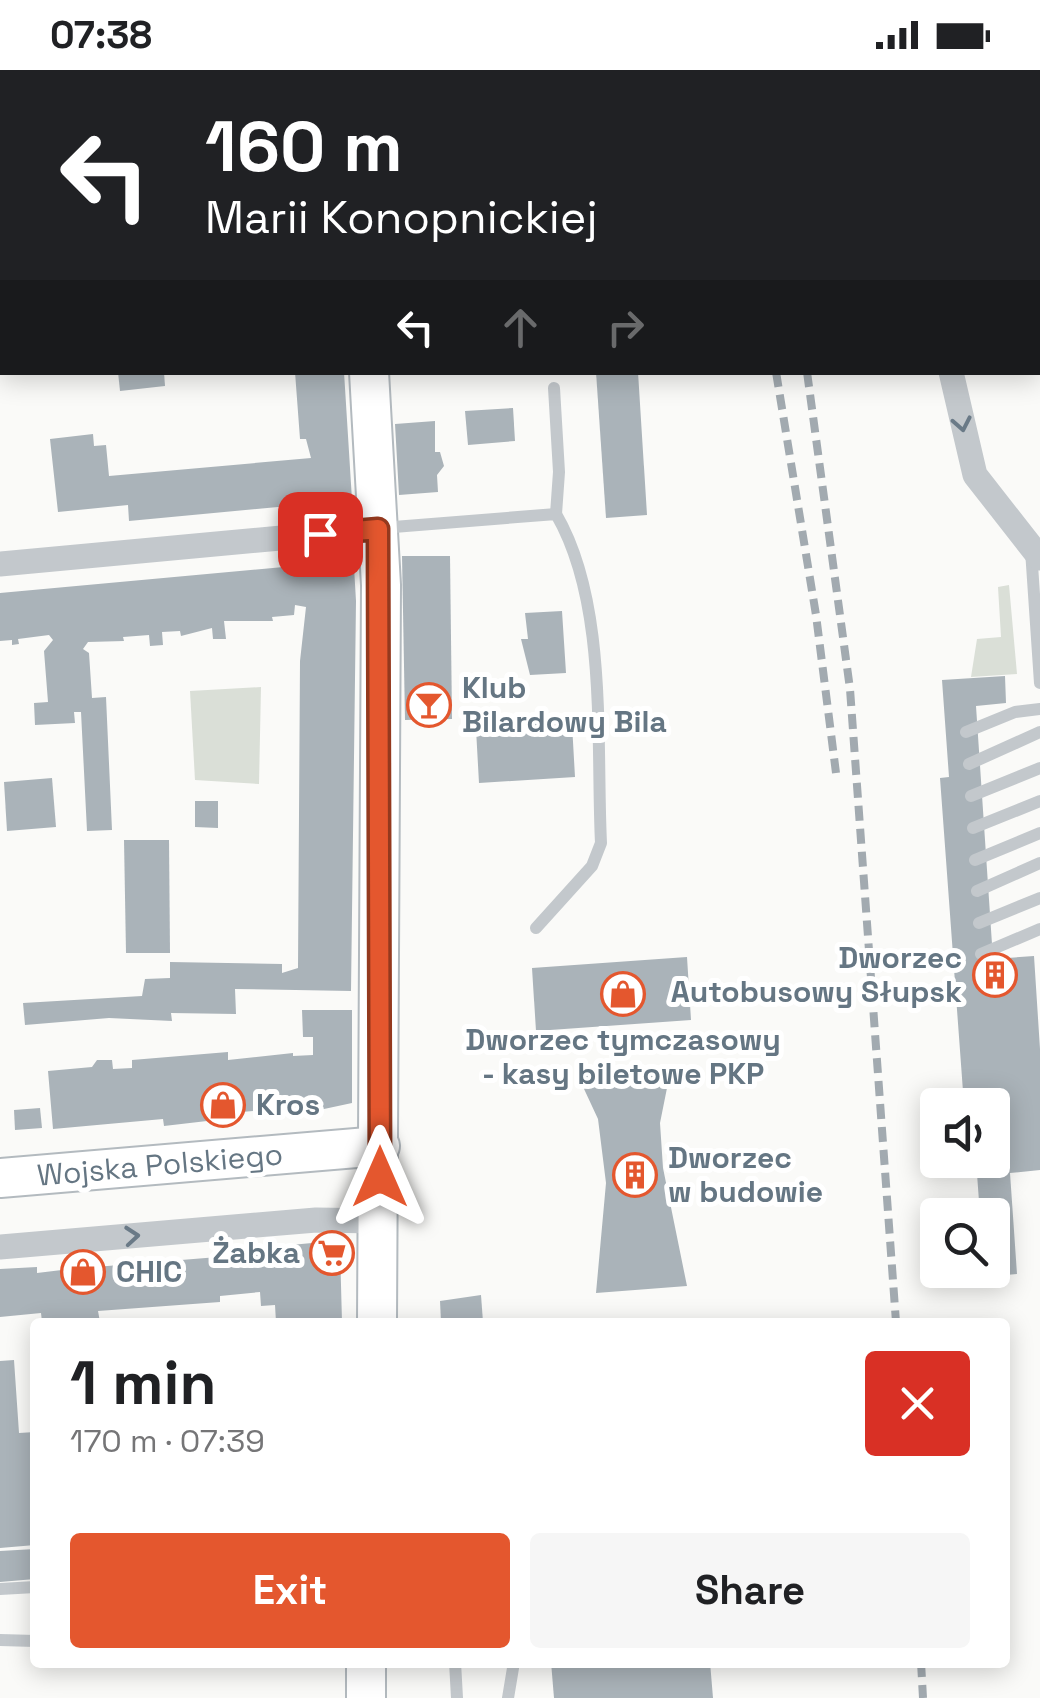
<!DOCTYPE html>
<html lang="en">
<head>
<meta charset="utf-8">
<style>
  body { margin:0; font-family:"Space Grotesk",sans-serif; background:#f6f6f6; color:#202124; height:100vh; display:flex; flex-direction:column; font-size:38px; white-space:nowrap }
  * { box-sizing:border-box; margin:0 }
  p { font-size:32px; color:#757577 }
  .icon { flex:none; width:55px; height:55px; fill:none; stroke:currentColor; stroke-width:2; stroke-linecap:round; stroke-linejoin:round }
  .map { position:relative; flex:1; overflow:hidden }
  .drawer { position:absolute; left:30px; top:1248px; width:980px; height:350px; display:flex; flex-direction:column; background:#fff; border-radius:10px; box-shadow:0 5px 25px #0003 }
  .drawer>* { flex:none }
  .guide { position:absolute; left:0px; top:0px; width:1040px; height:305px; box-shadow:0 5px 25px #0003; background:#202124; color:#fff; overflow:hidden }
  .fabs { position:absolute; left:920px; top:1018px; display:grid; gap:20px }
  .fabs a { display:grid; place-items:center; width:90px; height:90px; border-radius:10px; background:#fff; box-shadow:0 5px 25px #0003; font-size:50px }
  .pin { position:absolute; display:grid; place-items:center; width:85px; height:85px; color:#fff; margin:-42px; border-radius:20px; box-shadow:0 5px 15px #0006 }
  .me { position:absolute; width:110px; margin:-55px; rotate:0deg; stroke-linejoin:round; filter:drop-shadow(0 0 8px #0008) }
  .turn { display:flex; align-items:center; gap:35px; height:210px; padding:0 40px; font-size:45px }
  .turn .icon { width:130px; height:130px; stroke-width:2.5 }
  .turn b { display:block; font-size:70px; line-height:85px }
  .lanes { display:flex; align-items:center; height:95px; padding:0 40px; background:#0003; justify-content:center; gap:50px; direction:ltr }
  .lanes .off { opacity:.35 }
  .round { display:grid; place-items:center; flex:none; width:105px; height:105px; border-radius:10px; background:#f6f6f6 }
  .summary { display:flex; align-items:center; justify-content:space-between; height:170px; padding:0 40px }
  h1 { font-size:60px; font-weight:800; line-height:75px }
  .primary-button { display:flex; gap:20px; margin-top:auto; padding:20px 40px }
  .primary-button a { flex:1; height:115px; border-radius:10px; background:#e4572e; color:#fff; font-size:40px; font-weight:800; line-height:115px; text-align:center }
  .primary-button a+a { background:#f6f6f6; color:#202124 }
  .status { display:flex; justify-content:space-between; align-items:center; height:70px; padding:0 50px; background:#fff; direction:ltr }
  .status svg { height:28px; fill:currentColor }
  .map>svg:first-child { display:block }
</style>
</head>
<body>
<div class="status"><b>07:38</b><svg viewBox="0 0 49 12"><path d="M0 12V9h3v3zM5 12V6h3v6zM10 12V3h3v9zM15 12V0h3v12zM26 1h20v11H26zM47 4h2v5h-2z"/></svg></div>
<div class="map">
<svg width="1040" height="1628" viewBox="0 0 1040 1628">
  <rect width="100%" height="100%" fill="#fafaf8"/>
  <g fill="#dadfd7">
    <path d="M1009,515L1017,604L971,607L977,569L1001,567L998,517Z"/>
    <path d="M261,617L259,714L195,710L190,621Z"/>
  </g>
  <g fill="#aab3b9">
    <path d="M118,302H164L165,316L120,321Z"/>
    <path d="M295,302H344L352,430L129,451L128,435L58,442L50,369L93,364L94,376L106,375L109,406L311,388L306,369H300Z"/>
    <path d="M596,302H638L647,445L606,448Z"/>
    <path d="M513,338L515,371L468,375L465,341Z"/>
    <path d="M435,351V382H440L444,396L437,405L438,422L399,425L395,354Z"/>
    <path d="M402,486H450L452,649L405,650Z"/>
    <path d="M348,491L354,497L356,531L351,921L235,919L236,944L171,943L172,951L109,948L25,955L23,933L142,926L145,909L170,908V892L282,894V903L298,898L300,591L306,537L295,535L294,545L272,547L273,551H224L226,569H213L212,558L181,566L180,561L162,562L163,575L150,576L149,565L123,567L124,571L88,572L83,579L89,583L92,628L106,627L112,760L87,761L81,642H74L75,653L35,655L34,633L48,632L44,581L53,570L49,565L18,569L19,574L12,575V570L0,571V523Z"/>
    <path d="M562,541L566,603L530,605L521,569H528L525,543Z"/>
    <path d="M1005,606L1006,633L976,636L993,889L1034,886L1040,979V1100L1010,1103L1017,1204L984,1207V1200H992V1145H980L977,1104H969L968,1090H992V1035H964L940,708L949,707L942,610Z"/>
    <path d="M550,646V655L572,654L575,707L479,713L476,659L525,656L524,647Z"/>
    <path d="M52,708L56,757L7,761L4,712Z"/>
    <path d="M195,731H218V758L195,757Z"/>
    <path d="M124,770H169L170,883H126Z"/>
    <path d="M687,887L691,950L536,961L532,898Z"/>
    <path d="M302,940H352V1033L310,1042L309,1036L293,1037V1044L278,1045L277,1039L207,1045V1051L164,1056L163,1049L53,1059L48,1001L92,997L97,990H112L113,999L132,998V990L228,982V990L293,983V986L313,985V967H303Z"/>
    <path d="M671,998L660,1053L663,1098L687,1216L596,1223L606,1113L598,1049L578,1006Z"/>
    <path d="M40,1038L42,1058L15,1060L14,1040Z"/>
    <path d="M333,1171L340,1178L342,1252H276L275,1235L261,1236L260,1222L220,1226V1232L98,1241L100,1252H42L41,1243L0,1247V1199L37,1197V1203L70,1199V1194L94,1192L95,1197L218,1187L217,1182Z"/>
    <path d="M481,1225L483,1252H441L440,1231Z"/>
    <path d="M14,1290L19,1363L35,1362V1475L0,1478V1291Z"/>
    <path d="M35,1479V1509L0,1512V1481Z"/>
    <path d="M551,1592H710L713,1628H554Z"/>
  </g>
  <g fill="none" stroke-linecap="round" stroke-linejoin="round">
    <g stroke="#b3babf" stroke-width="42">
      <g id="secondary">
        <path d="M351,0V2"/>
        <path d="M369,302L381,515L377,1252"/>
        <path d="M0,1108L380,1076"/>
        <path d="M366,1628V1592"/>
      </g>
    </g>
    <g stroke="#c3c8cc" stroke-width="12">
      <path d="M554,318L559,402L556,444"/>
      <path d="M381,458L556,444C608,533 596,672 601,773L592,796L536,858"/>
      <path d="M1031,480L1040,613"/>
      <path d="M966,662L1015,642L1040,639"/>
      <path d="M969,694L1040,662"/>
      <path d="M971,726L1040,698"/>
      <path d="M973,758L1040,731"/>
      <path d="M975,790L1040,763"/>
      <path d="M977,821L1040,793"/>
      <path d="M979,853L1040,828"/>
      <path d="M981,884L1040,859"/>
      <path d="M0,1519L35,1517"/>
      <path d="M0,1570L35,1571"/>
      <path d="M455,1592L457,1628"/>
      <path d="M508,1628L514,1592"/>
    </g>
    <g stroke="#c3c8cc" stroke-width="25">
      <path d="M894,0V2"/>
      <path d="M1038,30H1040"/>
      <path d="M951,302L975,405L1040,488"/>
      <path d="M0,494L378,459"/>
      <path d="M0,1177L316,1150L379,1151"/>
    </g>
    <use href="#secondary" stroke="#fff" stroke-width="38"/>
    <g stroke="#a2aab0" stroke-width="8" stroke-dasharray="15 8" stroke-linecap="butt">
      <path d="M726,0V2"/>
      <path d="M749,0L750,2"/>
      <path d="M776,302L816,545L836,703"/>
      <path d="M807,302L850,619L896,1252"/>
      <path d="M921,1592L923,1628"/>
    </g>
  </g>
  <defs><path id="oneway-chevron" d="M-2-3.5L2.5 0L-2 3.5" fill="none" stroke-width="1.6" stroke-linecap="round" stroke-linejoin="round" transform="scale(2.5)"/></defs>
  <g stroke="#6a7a87">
    <use href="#oneway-chevron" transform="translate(962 354) rotate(79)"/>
    <use href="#oneway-chevron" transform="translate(132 1166) rotate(-5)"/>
  </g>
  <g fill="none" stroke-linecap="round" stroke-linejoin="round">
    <g stroke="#94391e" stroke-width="25">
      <path id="route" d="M320,464L378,459L380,1107"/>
    </g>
    <use href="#route" stroke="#e4572e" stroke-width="18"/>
  </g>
  <defs>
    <g id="bar-ring" transform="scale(2.25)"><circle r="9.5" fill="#fff" stroke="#e4572e" stroke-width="1.5"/><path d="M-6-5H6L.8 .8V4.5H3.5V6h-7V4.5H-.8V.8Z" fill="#e4572e"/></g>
    <g id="building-ring" transform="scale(2.25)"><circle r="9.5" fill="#fff" stroke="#e4572e" stroke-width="1.5"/><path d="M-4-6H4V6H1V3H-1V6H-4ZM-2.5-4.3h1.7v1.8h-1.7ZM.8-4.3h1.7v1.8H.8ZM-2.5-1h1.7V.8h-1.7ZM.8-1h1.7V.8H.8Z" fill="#e4572e"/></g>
    <g id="shop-ring" transform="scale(2.25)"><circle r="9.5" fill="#fff" stroke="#e4572e" stroke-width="1.5"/><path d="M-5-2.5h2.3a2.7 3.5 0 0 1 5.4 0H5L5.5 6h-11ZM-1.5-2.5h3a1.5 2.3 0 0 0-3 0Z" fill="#e4572e"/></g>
    <g id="supermarket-ring" transform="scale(2.25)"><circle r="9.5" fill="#fff" stroke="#e4572e" stroke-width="1.5"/><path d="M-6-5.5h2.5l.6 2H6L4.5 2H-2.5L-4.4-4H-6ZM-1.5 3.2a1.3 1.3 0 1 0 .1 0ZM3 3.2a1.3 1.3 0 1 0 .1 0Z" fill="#e4572e"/></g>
  </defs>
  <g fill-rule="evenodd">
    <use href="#bar-ring" x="429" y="635"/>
    <use href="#building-ring" x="995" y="905"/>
    <use href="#shop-ring" x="623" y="924"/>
    <use href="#shop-ring" x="223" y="1035"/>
    <use href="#building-ring" x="635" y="1105"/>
    <use href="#supermarket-ring" x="332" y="1183"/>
    <use href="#shop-ring" x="83" y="1202"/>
  </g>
  <g text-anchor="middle" stroke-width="10" stroke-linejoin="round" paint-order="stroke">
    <g font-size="30" font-weight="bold" fill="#657683" stroke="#fff" text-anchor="start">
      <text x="462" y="628">Klub<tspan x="462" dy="34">Bilardowy Bila</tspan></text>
      <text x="962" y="898" text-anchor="end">Dworzec<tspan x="962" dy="34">Autobusowy Słupsk</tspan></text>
      <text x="623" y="980" text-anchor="middle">Dworzec tymczasowy<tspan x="623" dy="34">- kasy biletowe PKP</tspan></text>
      <text x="256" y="1045">Kros</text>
      <text x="668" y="1098">Dworzec<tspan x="668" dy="34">w budowie</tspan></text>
      <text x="300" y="1193" text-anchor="end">Żabka</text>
      <text x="116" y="1212">CHIC</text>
    </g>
    <g font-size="30" fill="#657683" stroke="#fff">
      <text transform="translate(160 1095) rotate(-5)" y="10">Wojska Polskiego</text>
    </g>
  </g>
</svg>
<div class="fabs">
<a><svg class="icon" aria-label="sound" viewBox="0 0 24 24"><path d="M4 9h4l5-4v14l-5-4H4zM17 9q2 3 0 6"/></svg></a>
<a><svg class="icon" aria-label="search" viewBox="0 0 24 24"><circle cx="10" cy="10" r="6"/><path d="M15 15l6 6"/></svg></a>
</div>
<div class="pin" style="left:320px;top:464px;background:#d93025"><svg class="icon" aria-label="arrive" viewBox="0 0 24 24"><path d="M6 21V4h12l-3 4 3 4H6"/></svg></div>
<svg class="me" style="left:380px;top:1107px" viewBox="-20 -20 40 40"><path d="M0-17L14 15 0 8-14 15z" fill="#e4572e" stroke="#fff" stroke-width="4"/></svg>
<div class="guide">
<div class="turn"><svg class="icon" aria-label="left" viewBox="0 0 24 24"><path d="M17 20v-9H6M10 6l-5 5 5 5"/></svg><div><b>160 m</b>Marii Konopnickiej</div></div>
<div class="lanes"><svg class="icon" aria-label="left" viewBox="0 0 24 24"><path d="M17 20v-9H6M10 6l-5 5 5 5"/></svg><svg class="icon off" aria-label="ahead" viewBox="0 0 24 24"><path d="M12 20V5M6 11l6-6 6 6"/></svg><svg class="icon off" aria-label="right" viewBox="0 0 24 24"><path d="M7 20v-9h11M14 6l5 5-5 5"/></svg></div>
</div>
<section class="drawer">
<div class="summary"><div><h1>1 min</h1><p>170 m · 07:39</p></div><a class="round" style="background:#d93025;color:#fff"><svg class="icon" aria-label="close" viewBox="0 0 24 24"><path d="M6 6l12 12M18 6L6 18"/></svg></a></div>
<div class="primary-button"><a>Exit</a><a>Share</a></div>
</section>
</div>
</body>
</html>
